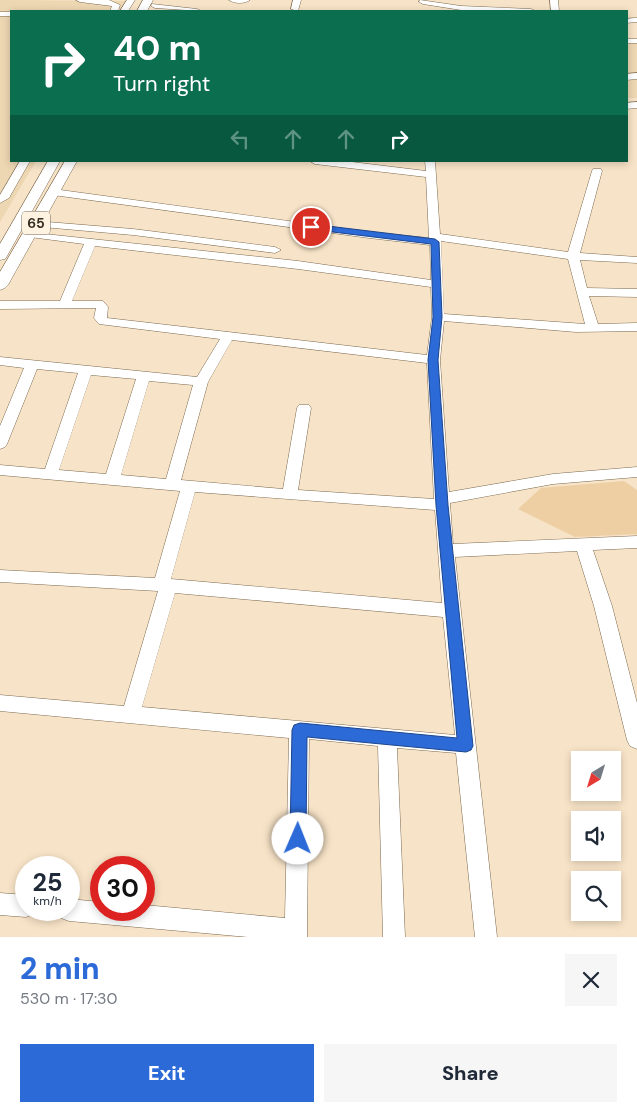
<!DOCTYPE html>
<html lang="en">
<head>
<meta charset="utf-8">
<style>
  body { margin:0; font-family:"DM Sans",sans-serif; background:#f6f6f7; color:#1f2937; height:100vh; display:flex; flex-direction:column; font-size:19px; white-space:nowrap }
  * { box-sizing:border-box; margin:0 }
  p { font-size:16px; color:#747a83 }
  .icon { flex:none; width:28px; height:28px; fill:none; stroke:currentColor; stroke-width:2; stroke-linecap:round; stroke-linejoin:round }
  .map { position:relative; height:937px; overflow:hidden }
  .panel { display:flex; flex-direction:column; background:#fff; flex:1 }
  .panel>* { flex:none }
  .banner { position:absolute; left:10px; top:10px; width:618px; height:152px; border-radius:0px; box-shadow:0 2px 8px #0003; background:#0b6e4f; color:#fff; overflow:hidden }
  .needle { width:32px; rotate:218deg }
  .fabs { position:absolute; left:571px; top:751px; display:grid; gap:10px }
  .fabs a { display:grid; place-items:center; width:50px; height:50px; border-radius:0px; background:#fff; box-shadow:0 2px 8px #0003; font-size:25px }
  .speed { position:absolute; left:15px; top:856px; display:flex; gap:10px; font-size:25px; font-weight:700; text-align:center }
  .speed>* { display:grid; place-content:center; width:65px; height:65px; border-radius:50%; background:#fff; box-shadow:0 2px 8px #0003; line-height:1 }
  .speed small { font-size:12px; font-weight:400 }
  .speed .limit { border:8px solid #d22; background:#fff; color:#111 }
  .pin { position:absolute; display:grid; place-items:center; width:42px; height:42px; color:#fff; margin:-21px; border:2px solid #fff; border-radius:50%; box-shadow:0 1px 5px #0007 }
  .me { position:absolute; width:55px; margin:-28px; rotate:1deg; stroke-linejoin:round; filter:drop-shadow(0 0 4px #0008) }
  .turn { display:flex; align-items:center; gap:18px; height:105px; padding:0 20px; font-size:22px }
  .turn .icon { width:65px; height:65px; stroke-width:2.5 }
  .turn b { display:block; font-size:35px; line-height:42px }
  .lanes { display:flex; align-items:center; height:48px; padding:0 20px; background:#0003; justify-content:center; gap:25px; direction:ltr }
  .lanes .off { opacity:.35 }
  .round { display:grid; place-items:center; flex:none; width:52px; height:52px; border-radius:0px; background:#f6f6f7 }
  .headline { display:flex; align-items:center; justify-content:space-between; height:85px; padding:0 20px }
  h1 { font-size:30px; font-weight:800; line-height:38px; color:#2c6ad7 }
  .primary-button { display:flex; gap:10px; margin-top:auto; padding:10px 20px }
  .primary-button a { flex:1; height:58px; border-radius:0px; background:#2c6ad7; color:#fff; font-size:20px; font-weight:800; line-height:58px; text-align:center }
  .primary-button a+a { background:#f6f6f7; color:#1f2937 }
  .map>svg:first-child { display:block }
</style>
</head>
<body>
<div class="map">
<svg width="637" height="937" viewBox="0 0 637 937">
  <rect width="100%" height="100%" fill="#f7e3c7"/>
  <g fill="#edd6b2">
    <path d="M0,0L126,1L121,11H11V161H36L0,222Z"/>
    <path d="M637,43V98H626V45Z"/>
  </g>
  <path fill="#edcfa3" d="M624,481L637,490V534L575,537L518,509L541,488Z"/>
  <g fill="none" stroke-linecap="round" stroke-linejoin="round">
    <g stroke="#7b6a50" stroke-width="1">
      <g id="minor">
        <path d="M76,0H109L120,5L118,11H110L112,6L80,2Z"/>
        <path d="M127,0H135L128,11H120Z"/>
        <path d="M229,0H250C245,4 234,4 229,0Z"/>
        <path d="M293,0H301L298,11L291,9Z"/>
        <path d="M420,0L461,6L531,9L535,11L461,10L423,4L419,2Z"/>
        <path d="M550,0H558L559,11H551Z"/>
        <path d="M152,4L197,9L201,11L155,8L151,6Z"/>
        <rect x="0" y="12" width="11" height="4"/>
        <path d="M634,18H637V22L626,23V19Z"/>
        <rect x="626" y="39" width="11" height="4"/>
        <path d="M637,73V79L626,80V74Z"/>
        <path d="M637,102V108L626,109V103Z"/>
        <path d="M20,161H30L9,198L0,203V195Z"/>
        <path d="M310,161H344L426,171L425,161H435L440,234L568,252L592,171L593,169H601L602,171L580,253L637,257V263L580,260L587,288L637,289V297L589,296L598,324L637,323V331L576,332L444,321L440,360L449,492L553,474L637,467V477L553,484L450,503L453,544L637,536V548L593,550L612,606L637,703V749L630,746L627,740L594,606L577,551L455,557L497,937H475L456,753L397,748L405,937H383L378,746L309,739L307,937H248L69,921L61,918L58,910H69V899L101,902V910H144V905L285,918L289,738L0,711V695L124,706L158,591L0,582V570L155,578L180,491L0,475V465L45,469L78,373L37,369L7,444L5,447L0,449V426L24,368L0,365V357L197,377L220,339L99,324L94,318L96,308L0,309V301H60L84,244L30,237L24,234L26,232L298,261L431,280L430,245L369,238L53,195L48,192L53,189L369,232L429,238L426,177L315,164ZM441,241L568,259L585,324L444,314ZM95,246L298,269L431,287L432,317L427,355L107,318L108,307L103,301H72ZM232,340L427,363L434,499L298,490L311,408L309,405H299L297,408L283,489L181,480L208,382ZM91,375L136,379L106,474L59,470ZM149,381L193,385L166,479L121,475ZM195,492L435,510L442,603L171,579ZM175,593L443,617L455,735L142,707Z"/>
        <path d="M35,221L133,229L275,247L281,250L275,253L133,235L31,226L29,224Z"/>
        <path d="M0,893L26,895V910H35L34,914L26,917L0,915Z"/>
      </g>
    </g>
    <g stroke="#7b6a50" stroke-width="1">
      <g id="major">
        <path d="M143,0H153L147,11H137Z"/>
        <path d="M48,161H60L7,256L5,259L0,260V244Z"/>
        <path d="M65,161H77L8,285L5,288L0,290V272Z"/>
      </g>
    </g>
    <use href="#minor" fill="#fff" fill-rule="evenodd"/>
    <use href="#major" fill="#fff" fill-rule="evenodd"/>
  </g>
  <path fill="#2c6ad7" stroke="#1d458c" d="M311,224L435,239L439,242L442,317L438,360L448,505L473,746L471,750L466,752L307,737L306,839L303,844L298,846L292,844L290,839L292,730L294,725L300,723L457,738L436,505L428,360L433,317L431,244L308,229V225Z"/>
  <g text-anchor="middle" stroke-width="4" stroke-linejoin="round" paint-order="stroke">
    <rect fill="#fef2e1" stroke="#71685b" stroke-width="1" x="22" y="211.5" width="28" height="23" rx="4"/>
    <g font-size="14" font-weight="bold" fill="#342d22">
      <text x="36" y="228">65</text>
    </g>
  </g>
</svg>
<div class="fabs">
<a><svg class="needle" viewBox="-14 -14 28 28"><path d="M0-13l5 13h-10z" fill="#e53935"/><path d="M0 13l5-13h-10z" fill="#747a83"/></svg></a>
<a><svg class="icon" aria-label="sound" viewBox="0 0 24 24"><path d="M4 9h4l5-4v14l-5-4H4zM17 9q2 3 0 6"/></svg></a>
<a><svg class="icon" aria-label="search" viewBox="0 0 24 24"><circle cx="10" cy="10" r="6"/><path d="M15 15l6 6"/></svg></a>
</div>
<div class="speed"><div>25<small>km/h</small></div><div class="limit">30</div></div>
<div class="pin" style="left:311px;top:227px;background:#d93025"><svg class="icon" aria-label="arrive" viewBox="0 0 24 24"><path d="M6 21V4h12l-3 4 3 4H6"/></svg></div>
<svg class="me" style="left:298px;top:839px" viewBox="-20 -20 40 40"><circle r="19" fill="#fff"/><path d="M0-13L10 11 0 6-10 11z" fill="#2c6ad7"/></svg>
<div class="banner">
<div class="turn"><svg class="icon" aria-label="right" viewBox="0 0 24 24"><path d="M7 20v-9h11M14 6l5 5-5 5"/></svg><div><b>40 m</b>Turn right</div></div>
<div class="lanes"><svg class="icon off" aria-label="left" viewBox="0 0 24 24"><path d="M17 20v-9H6M10 6l-5 5 5 5"/></svg><svg class="icon off" aria-label="ahead" viewBox="0 0 24 24"><path d="M12 20V5M6 11l6-6 6 6"/></svg><svg class="icon off" aria-label="ahead" viewBox="0 0 24 24"><path d="M12 20V5M6 11l6-6 6 6"/></svg><svg class="icon" aria-label="right" viewBox="0 0 24 24"><path d="M7 20v-9h11M14 6l5 5-5 5"/></svg></div>
</div>
</div>
<section class="panel">
<div class="headline"><div><h1>2 min</h1><p>530 m · 17:30</p></div><a class="round"><svg class="icon" aria-label="close" viewBox="0 0 24 24"><path d="M6 6l12 12M18 6L6 18"/></svg></a></div>
<div class="primary-button"><a>Exit</a><a>Share</a></div>
</section>
</body>
</html>
